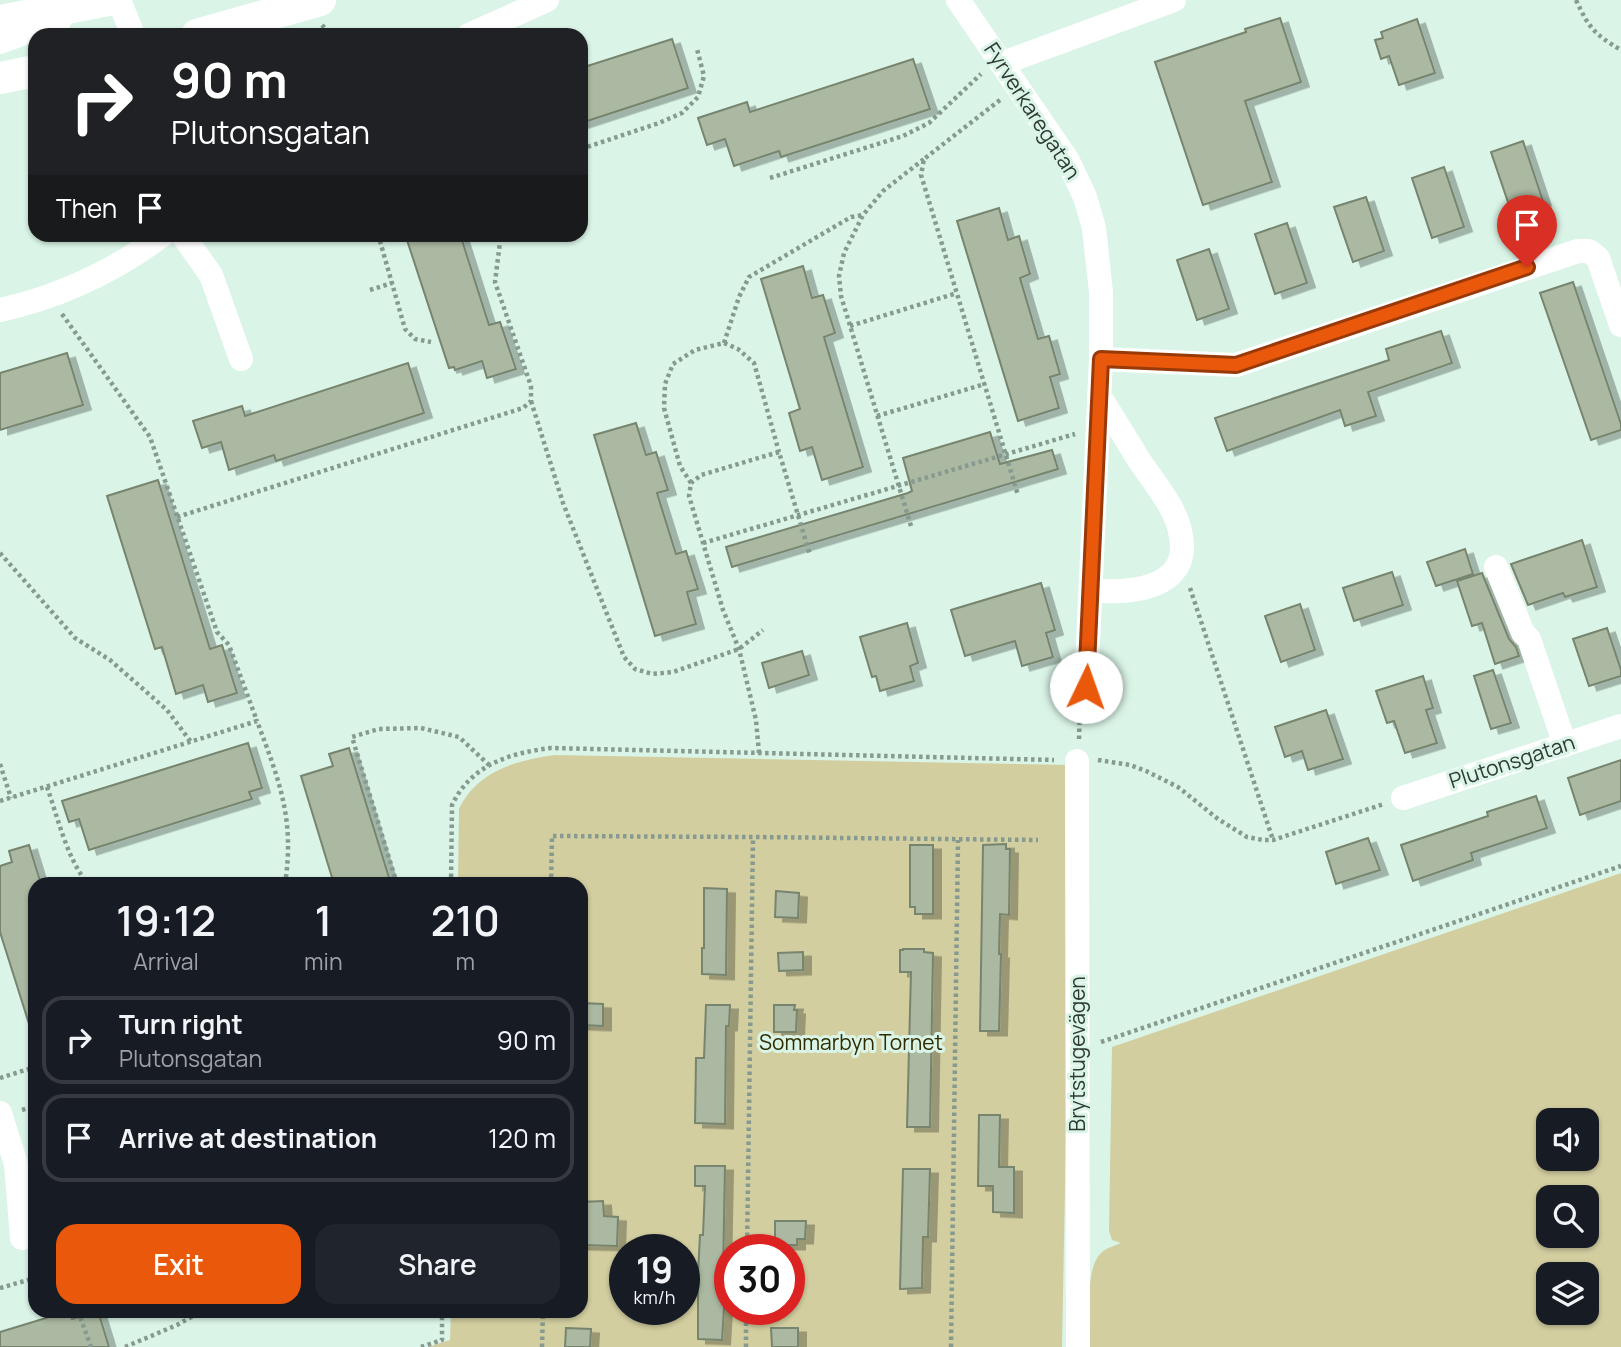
<!DOCTYPE html>
<html lang="en">
<head>
<meta charset="utf-8">
<style>
  body { margin:0; font-family:Manrope,sans-serif; background:#20242c; color:#f1f3f6; height:100vh; display:flex; flex-direction:column; font-size:26px; white-space:nowrap }
  * { box-sizing:border-box; margin:0 }
  p { font-size:23px; color:#9ea1a6 }
  .icon { flex:none; width:38px; height:38px; fill:none; stroke:currentColor; stroke-width:2; stroke-linecap:round; stroke-linejoin:round }
  .map { position:relative; flex:1; overflow:hidden }
  .side { position:absolute; left:28px; top:877px; width:560px; height:441px; display:flex; flex-direction:column; background:#171b24; border-radius:21px; box-shadow:0 2px 5px #0004 }
  .side>* { flex:none }
  .banner { position:absolute; left:28px; top:28px; width:560px; height:214px; border-radius:21px; box-shadow:0 2px 5px #0004; background:#202124; color:#fff; overflow:hidden }
  .tools { position:absolute; left:1536px; top:1108px; display:grid; gap:14px }
  .tools a { display:grid; place-items:center; width:63px; height:63px; border-radius:14px; background:#171b24; box-shadow:0 2px 5px #0004; font-size:35px }
  .speed { position:absolute; left:609px; top:1234px; display:flex; gap:14px; font-size:35px; font-weight:700; text-align:center }
  .speed>* { display:grid; place-content:center; width:91px; height:91px; border-radius:50%; background:#171b24; box-shadow:0 2px 5px #0004; line-height:1 }
  .speed small { font-size:18px; font-weight:400 }
  .speed .limit { border:10px solid #d22; background:#fff; color:#111 }
  .pin { position:absolute; display:grid; place-items:center; width:60px; height:60px; color:#fff; margin:-72px -30px; border-radius:50% 50% 50% 0; rotate:-45deg; box-shadow:0 0 7px #0007 }
  .pin .icon { rotate:45deg }
  .me { position:absolute; width:77px; margin:-38px; rotate:3deg; stroke-linejoin:round; filter:drop-shadow(0 0 5px #0008) }
  .turn { display:flex; align-items:center; gap:24px; height:147px; padding:0 28px; font-size:32px }
  .turn .icon { width:91px; height:91px; stroke-width:2.5 }
  .turn b { display:block; font-size:49px; line-height:60px }
  .then { display:flex; align-items:center; height:66px; padding:0 28px; background:#0003; gap:14px; font-size:26px }
  .eta { display:flex; justify-content:space-evenly; align-items:center; height:119px; text-align:center }
  .eta b { font-size:42px; font-weight:600; line-height:49px }
  .primary-button { display:flex; gap:14px; margin-top:auto; padding:14px 28px }
  .primary-button a { flex:1; height:80px; border-radius:21px; background:#ea580c; color:#fff; font-size:28px; font-weight:600; line-height:80px; text-align:center }
  .primary-button a+a { background:#20242c; color:#f1f3f6 }
  ul { padding:0; list-style:none }
  li { display:flex; align-items:center; gap:21px; height:88px; margin:0 14px 10px; padding:0 14px; border:4px solid #363941; border-radius:21px }
  li div { flex:1 }
  li b { display:block; font-size:26px }
  li em { font-style:normal }
  .map>svg:first-child { display:block }
</style>
</head>
<body>
<div class="map">
<svg width="1621" height="1347" viewBox="0 0 1621 1347">
  <defs>
    <filter id="shadow"><feDropShadow dx="8" dy="4.5" stdDeviation="0" flood-color="#0004"/></filter>
  </defs>
  <rect width="100%" height="100%" fill="#daf5e7"/>
  <g fill="#d2cea0" fill-rule="evenodd">
    <path d="M555,755L1073,765L1062,1347H428L450,1340L451,1311H581V884H458L459,809C477,771 517,760 555,755ZM625,1250H684V1309H625ZM730,1250H789V1309H730Z"/>
    <path d="M1621,873V1347H1090C1090,1325 1084,1269 1101,1253C1106,1248 1114,1246 1121,1243L1112,1240L1109,1231L1112,1047ZM1549,1120H1587V1158H1549ZM1549,1197H1587V1236H1549ZM1549,1274H1587V1312H1549Z"/>
  </g>
  <g fill="#abb9a2" stroke="#77846e" stroke-width="2" filter="url(#shadow)">
    <path d="M1280,18L1301,82L1245,101L1272,182L1203,205L1155,62L1246,32L1245,29Z"/>
    <path d="M1417,19L1435,73L1399,85L1389,56L1381,59L1375,40L1383,38L1381,32Z"/>
    <path d="M672,39L688,88L581,123V68Z"/>
    <path d="M913,59L930,109L781,157L779,151L734,166L725,139L707,145L698,118L747,102L750,112Z"/>
    <path d="M1523,141L1543,201L1511,211L1491,152Z"/>
    <path d="M1444,167L1464,227L1432,238L1412,178Z"/>
    <path d="M1366,197L1384,251L1353,262L1334,207Z"/>
    <path d="M999,208L1008,240L1019,236L1030,274L1020,278L1038,339L1049,336L1060,374L1050,377L1059,408L1018,421L957,221Z"/>
    <path d="M1287,223L1307,283L1275,294L1255,234Z"/>
    <path d="M405,234H460L489,325L500,322L516,369L487,378L482,361L455,370L454,367L449,368Z"/>
    <path d="M1209,249L1229,309L1197,320L1177,260Z"/>
    <path d="M803,266L812,298L823,295L835,333L824,337L863,467L822,480L812,447L800,451L789,413L800,409L761,279Z"/>
    <path d="M1573,282L1621,424V430L1591,440L1540,293Z"/>
    <path d="M1441,331L1452,363L1368,392L1376,416L1345,426L1340,410L1227,451L1215,418L1389,360L1386,349Z"/>
    <path d="M67,353L83,405L0,430V373Z"/>
    <path d="M408,363L424,413L276,461L274,455L229,470L221,442L202,448L193,421L242,406L245,416Z"/>
    <path d="M636,423L646,455L656,452L668,490L657,493L676,554L686,551L698,589L687,592L696,624L655,636L594,435Z"/>
    <path d="M990,432L1000,464L1052,450L1058,469L732,567L726,547L908,493L912,491L903,458Z"/>
    <path d="M158,480L210,649L222,645L237,693L208,702L203,685L176,694L162,647L155,649L107,496Z"/>
    <path d="M1582,540L1597,587L1565,597L1563,593L1528,605L1511,564Z"/>
    <path d="M1465,549L1473,574L1436,586L1427,562Z"/>
    <path d="M1392,572L1403,605L1354,621L1343,588Z"/>
    <path d="M1482,573L1509,639L1516,647L1519,656L1495,664L1482,623L1472,626L1457,581Z"/>
    <path d="M1041,583L1055,630L1046,633L1053,657L1022,666L1015,641L965,656L951,610Z"/>
    <path d="M1300,604L1315,650L1281,662L1265,616Z"/>
    <path d="M907,623L918,663L910,666L914,681L880,691L876,676L872,677L860,637Z"/>
    <path d="M1607,628L1621,670V676L1589,686L1573,639Z"/>
    <path d="M802,651L809,675L769,688L762,663Z"/>
    <path d="M1493,670L1511,723L1491,729L1474,676Z"/>
    <path d="M1423,676L1433,708L1426,710L1437,743L1405,753L1394,721L1387,723L1376,691Z"/>
    <path d="M1326,710L1343,759L1308,770L1302,751L1285,757L1275,727Z"/>
    <path d="M248,743L262,788L249,792L252,799L89,850L79,819L69,822L62,801Z"/>
    <path d="M349,748L391,884H334L301,776L333,766L329,754Z"/>
    <path d="M1621,760V801L1580,815L1568,778Z"/>
    <path d="M1536,796L1547,828L1471,853L1473,860L1413,881L1401,845L1488,816L1487,812Z"/>
    <path d="M1368,838L1380,870L1336,884L1326,852Z"/>
    <path d="M1006,844V849H1010L1009,915L1000,914L999,954H1001L999,1031H980L983,845Z"/>
    <path d="M29,845L41,884H35V1030H31L0,932V866L12,862L9,851Z"/>
    <path d="M910,845H933V914H915V907H910Z"/>
    <path d="M704,888L727,889L726,975L702,974V948H704Z"/>
    <path d="M776,891L799,893L798,918L775,917Z"/>
    <path d="M903,949H924V952L933,953L930,1127H907L911,972H900V950H903Z"/>
    <path d="M803,952V970L779,971L778,953Z"/>
    <path d="M581,1003L603,1004V1026L581,1025Z"/>
    <path d="M706,1005H730L729,1026H726L725,1124L695,1123L696,1058H704Z"/>
    <path d="M774,1005H795L794,1010H797L796,1032H774Z"/>
    <path d="M979,1115H1000L999,1167H1014V1213L993,1212V1186H978Z"/>
    <path d="M695,1166H725L723,1273H725V1292L722,1340L698,1339V1274L700,1235H703L705,1186H695Z"/>
    <path d="M903,1169H930L928,1237H923L922,1288L900,1289Z"/>
    <path d="M603,1201L604,1216L618,1217L617,1246L581,1245V1202Z"/>
    <path d="M775,1221H806L805,1239H797V1245H775Z"/>
    <path d="M69,1311L72,1319L98,1311L109,1347H0V1332Z"/>
    <path d="M566,1328L591,1329L590,1347H565Z"/>
    <path d="M771,1328H798V1347H772Z"/>
  </g>
  <g fill="none" stroke-linecap="round" stroke-linejoin="round">
    <g stroke="#869a8f" stroke-width="4.5" stroke-dasharray="3.5 3.5" stroke-linecap="butt">
      <path d="M1576,0C1589,28 1594,34 1621,50"/>
      <path d="M322,25L331,35"/>
      <path d="M1000,100L924,159L921,175L1018,495"/>
      <path d="M581,149L659,123L682,113L698,97L704,76L697,49"/>
      <path d="M770,178L903,136L929,123L981,74"/>
      <path d="M378,234L405,329L415,339L431,342"/>
      <path d="M370,290L392,283"/>
      <path d="M62,314L150,437L217,632L229,645L257,721"/>
      <path d="M850,326L957,293"/>
      <path d="M724,343L739,297L749,277L851,217L863,215"/>
      <path d="M531,401L563,503L624,657L635,669L652,674L673,672L739,649L763,630"/>
      <path d="M877,416L985,384"/>
      <path d="M691,483L680,466L664,408L665,384L673,364L695,350L724,343L738,349L754,363L779,452"/>
      <path d="M177,517L523,408L531,401V386L495,282L501,234"/>
      <path d="M911,526L841,296L839,276L844,253L863,215L883,191L924,159"/>
      <path d="M703,543L1075,434"/>
      <path d="M0,553L75,638L110,660L167,710L191,742"/>
      <path d="M1190,588L1273,840"/>
      <path d="M1079,739L1080,709"/>
      <path d="M759,753L756,720L739,649L723,610L689,496L691,483L701,475L779,452L810,555"/>
      <path d="M1098,760L1130,765L1146,771L1178,787L1218,819L1247,837L1263,840H1273L1384,804"/>
      <path d="M0,764L11,798"/>
      <path d="M47,787C58,818 67,859 88,884"/>
      <path d="M0,801L257,721C279,780 295,819 285,884"/>
      <path d="M397,884L352,737L379,729L421,728L459,737L489,765"/>
      <path d="M451,884L452,805C471,765 509,753 551,748L1054,760"/>
      <path d="M551,884L552,836L753,837L1038,840"/>
      <path d="M1101,1042L1621,866"/>
      <path d="M0,1078L35,1067"/>
      <path d="M22,1110L35,1106"/>
      <path d="M747,1250L753,837"/>
      <path d="M0,1288L35,1278"/>
      <path d="M78,1311L91,1347"/>
      <path d="M125,1347L177,1325L202,1311"/>
      <path d="M421,1347L442,1340V1311"/>
      <path d="M542,1347L543,1311"/>
      <path d="M746,1347V1309"/>
      <path d="M951,1347L958,840"/>
    </g>
    <g stroke="#fff" stroke-width="24">
      <path d="M119,0L133,35"/>
      <path d="M958,0L1067,159L1085,197L1094,228L1101,292V359L1086,687"/>
      <path d="M469,35L547,0"/>
      <path d="M0,42L60,20"/>
      <path d="M1003,63L1174,0"/>
      <path d="M182,234L211,275L241,359"/>
      <path d="M0,310C59,297 116,270 164,234"/>
      <path d="M1101,359L1236,365L1578,251H1589L1598,258L1621,325"/>
      <path d="M1496,567L1523,633L1529,639L1565,745"/>
      <path d="M1091,590C1128,594 1191,590 1181,536C1177,508 1154,483 1139,460C1126,439 1113,417 1099,396"/>
      <path d="M1077,761L1078,1347"/>
      <path d="M1403,798L1621,726"/>
      <path d="M0,1113L16,1164L22,1238"/>
    </g>
    <g stroke="#fff" stroke-width="32">
      <path d="M0,21L108,0"/>
      <path d="M197,35L320,0"/>
      <path d="M0,78L35,71"/>
    </g>
  </g>
  <g fill="none" stroke-linecap="round" stroke-linejoin="round">
    <g stroke="#983908" stroke-width="18">
      <path id="route" d="M1086,687L1101,359L1236,365L1527,267"/>
    </g>
    <use href="#route" stroke="#ea580c" stroke-width="12"/>
  </g>
  <g text-anchor="middle" stroke-width="6" stroke-linejoin="round" paint-order="stroke">
    <g font-size="21" fill="#2f3a34" stroke="#daf5e7">
      <text transform="translate(1032 111) rotate(57)" y="7">Fyrverkaregatan</text>
      <text transform="translate(1512 762) rotate(-18)" y="7">Plutonsgatan</text>
      <text transform="translate(1078 1054) rotate(-90)" y="7">Brytstugevägen</text>
    </g>
    <g font-size="21" fill="#302c01" stroke="#daf5e7">
      <text x="851" y="1050">Sommarbyn Tornet</text>
    </g>
  </g>
</svg>
<div class="tools">
<a><svg class="icon" aria-label="sound" viewBox="0 0 24 24"><path d="M4 9h4l5-4v14l-5-4H4zM17 9q2 3 0 6"/></svg></a>
<a><svg class="icon" aria-label="search" viewBox="0 0 24 24"><circle cx="10" cy="10" r="6"/><path d="M15 15l6 6"/></svg></a>
<a><svg class="icon" aria-label="layers" viewBox="0 0 24 24"><path d="M12 4l9 5-9 5-9-5zM3 14l9 5 9-5"/></svg></a>
</div>
<div class="speed"><div>19<small>km/h</small></div><div class="limit">30</div></div>
<div class="pin" style="left:1527px;top:267px;background:#d93025"><svg class="icon" aria-label="arrive" viewBox="0 0 24 24"><path d="M6 21V4h12l-3 4 3 4H6"/></svg></div>
<svg class="me" style="left:1086px;top:687px" viewBox="-20 -20 40 40"><circle r="19" fill="#fff"/><path d="M0-13L10 11 0 6-10 11z" fill="#ea580c"/></svg>
<div class="banner">
<div class="turn"><svg class="icon" aria-label="right" viewBox="0 0 24 24"><path d="M7 20v-9h11M14 6l5 5-5 5"/></svg><div><b>90 m</b>Plutonsgatan</div></div>
<div class="then">Then<svg class="icon" aria-label="arrive" viewBox="0 0 24 24"><path d="M6 21V4h12l-3 4 3 4H6"/></svg></div>
</div>
<section class="side">
<div class="eta">
<div><b>19:12</b><p>Arrival</p></div>
<div><b>1</b><p>min</p></div>
<div><b>210</b><p>m</p></div>
</div>
<ul>
<li><svg class="icon" aria-label="right" viewBox="0 0 24 24"><path d="M7 20v-9h11M14 6l5 5-5 5"/></svg><div><b>Turn right</b><p>Plutonsgatan</p></div><em>90 m</em></li>
<li><svg class="icon" aria-label="arrive" viewBox="0 0 24 24"><path d="M6 21V4h12l-3 4 3 4H6"/></svg><div><b>Arrive at destination</b></div><em>120 m</em></li>
</ul>
<div class="primary-button"><a>Exit</a><a>Share</a></div>
</section>
</div>
</body>
</html>
